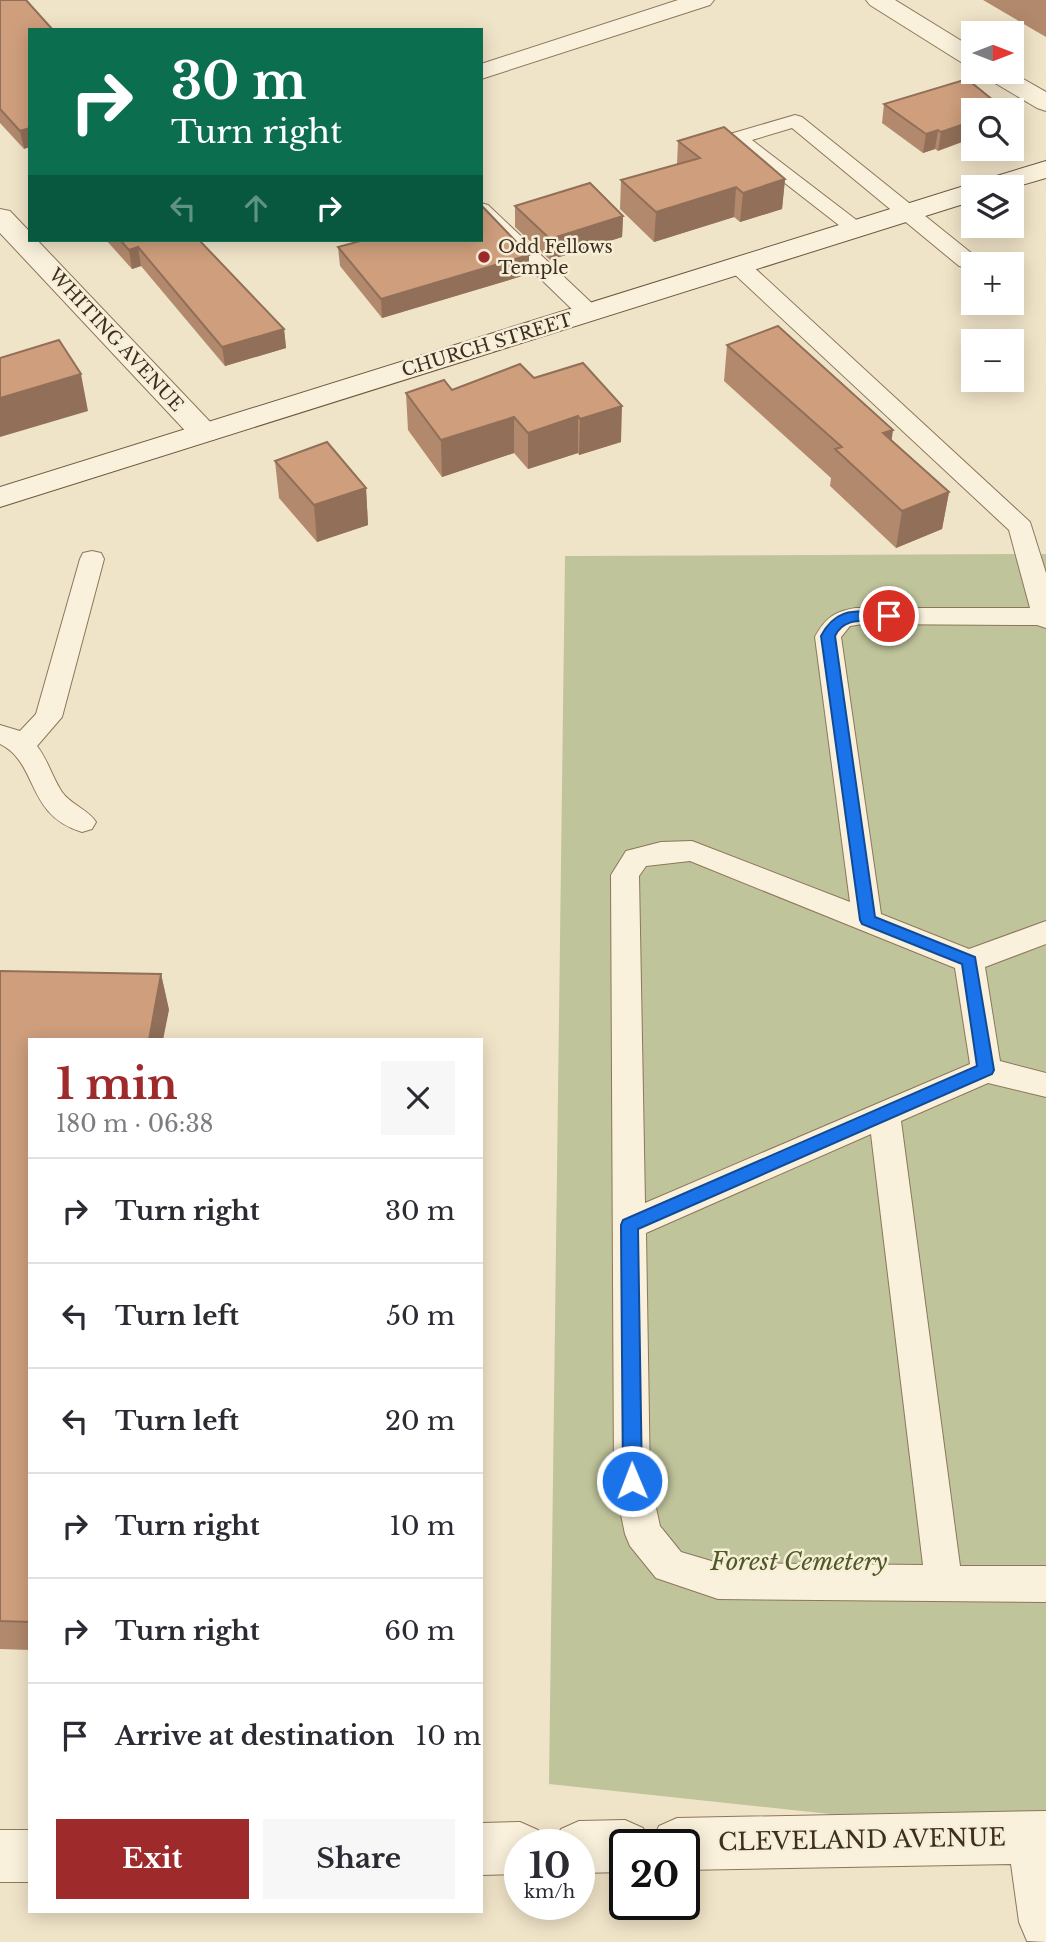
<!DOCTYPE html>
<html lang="en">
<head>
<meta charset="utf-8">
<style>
  body { margin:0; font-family:"Libre Baskerville",serif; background:#f7f7f7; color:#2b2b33; height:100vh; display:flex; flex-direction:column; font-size:26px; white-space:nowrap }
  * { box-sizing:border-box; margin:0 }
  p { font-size:23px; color:#7c7c81 }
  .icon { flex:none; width:38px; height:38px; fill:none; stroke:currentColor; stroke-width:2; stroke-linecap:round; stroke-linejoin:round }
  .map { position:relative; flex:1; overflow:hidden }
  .panel { position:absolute; left:28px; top:1038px; width:455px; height:875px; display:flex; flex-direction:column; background:#fff; border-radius:0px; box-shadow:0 4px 18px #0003 }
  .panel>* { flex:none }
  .hud { position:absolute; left:28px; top:28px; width:455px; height:214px; border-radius:0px; box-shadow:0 4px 18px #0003; background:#0b6e4f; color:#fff; overflow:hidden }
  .needle { width:46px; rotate:90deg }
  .fabs { position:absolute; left:961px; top:21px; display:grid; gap:14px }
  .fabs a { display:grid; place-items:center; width:63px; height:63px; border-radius:0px; background:#fff; box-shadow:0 4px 18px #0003; font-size:35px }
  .speed { position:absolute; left:504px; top:1829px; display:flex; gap:14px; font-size:35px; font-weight:700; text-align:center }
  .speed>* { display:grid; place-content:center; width:91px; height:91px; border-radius:50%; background:#fff; box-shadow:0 4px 18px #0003; line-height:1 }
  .speed small { font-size:18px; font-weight:400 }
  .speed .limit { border:4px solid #111; border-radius:10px; background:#fff; color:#111 }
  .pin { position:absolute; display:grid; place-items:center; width:60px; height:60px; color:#fff; margin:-30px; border:4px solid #fff; border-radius:50%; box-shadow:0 2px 7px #0007 }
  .me { position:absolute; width:77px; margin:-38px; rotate:359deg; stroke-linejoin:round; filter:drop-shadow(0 0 5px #0008) }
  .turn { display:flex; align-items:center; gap:24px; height:147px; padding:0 28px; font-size:32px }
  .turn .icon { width:91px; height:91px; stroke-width:2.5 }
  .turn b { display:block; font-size:49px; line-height:60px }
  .lanes { display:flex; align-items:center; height:66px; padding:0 28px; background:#0003; justify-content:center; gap:35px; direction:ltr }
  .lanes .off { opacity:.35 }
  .round { display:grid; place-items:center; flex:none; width:74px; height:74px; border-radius:0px; background:#f7f7f7 }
  .headline { display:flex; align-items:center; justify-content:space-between; height:119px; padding:0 28px }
  h1 { font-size:42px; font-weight:700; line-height:52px; color:#9e2a2b }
  .cta { display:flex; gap:14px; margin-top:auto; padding:14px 28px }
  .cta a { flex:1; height:80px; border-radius:0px; background:#9e2a2b; color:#fff; font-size:28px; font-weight:700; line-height:80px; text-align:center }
  .cta a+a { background:#f7f7f7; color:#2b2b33 }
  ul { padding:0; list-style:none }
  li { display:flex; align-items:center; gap:21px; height:105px; padding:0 28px; border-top:2px solid #e1e1e2 }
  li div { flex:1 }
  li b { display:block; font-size:26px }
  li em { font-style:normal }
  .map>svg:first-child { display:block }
</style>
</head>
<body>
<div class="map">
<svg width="1046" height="1942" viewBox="0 0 1046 1942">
  <rect width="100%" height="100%" fill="#f0e4c8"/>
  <path fill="#bfc49a" d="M1046,554V1837L549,1784L565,556Z"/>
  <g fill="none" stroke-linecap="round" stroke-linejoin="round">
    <g stroke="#8d765c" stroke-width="2">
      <g id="service">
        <path d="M795,115L802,117L975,256L978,261C973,267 967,268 959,266L792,128L752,140L863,225L867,229L863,233H849L727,138L730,134Z"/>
        <path d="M481,203L488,205L597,308L600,313L597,318H581L481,221Z"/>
        <path d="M739,260L747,261L1030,522L1046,573V628L1037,625L863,624L850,626L841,637L881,914L969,949L1046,921V944L985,967L1000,1061L1046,1073V1097L988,1083L901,1121L960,1566H1046V1602L718,1599L656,1578L630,1546L625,1534L614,1481L611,875L626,851L661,842L692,841L850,902L815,637C825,618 835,611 856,608H1030L1009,530L731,271L728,266L731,261ZM690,861L955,968L970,1064L645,1203L639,876L646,866ZM871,1134L923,1565L718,1563L681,1552L660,1526L650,1481L646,1233Z"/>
        <path d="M92,551L101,553L104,559L62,717L37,746C48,760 52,777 62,792C71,805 88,809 96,822L92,829L82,832C25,815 39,763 0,744V725L20,731L36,714L80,559L83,553Z"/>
      </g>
    </g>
    <g stroke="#8d765c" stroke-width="2">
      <g id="minor">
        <path d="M678,0H714L710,5L481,79V64Z"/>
        <path d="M866,0H895L973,48V66L964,64L870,5Z"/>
        <path d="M982,72H1011L1046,92V111L1037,108L985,77Z"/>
        <path d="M0,209L10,211L30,232V240H37L215,427L219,433L215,439L204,442L193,439L0,233Z"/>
        <path d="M1046,1811V1942L1027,1941L1019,1922L1011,1864L684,1870V1844H651L659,1826L677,1818Z"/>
        <path d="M625,1820L643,1828L650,1844H625V1872L579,1873V1844H554L561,1829L579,1821Z"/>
        <path d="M520,1822L538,1830L544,1844H520V1874L481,1875V1823Z"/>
        <rect x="0" y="1830" width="30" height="52"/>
      </g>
    </g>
    <g stroke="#6f573f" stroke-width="2">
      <path id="secondary" d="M1046,161V178L1012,188L973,187V201L0,507V487L964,186L977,185L980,181Z"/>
    </g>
    <use href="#service" fill="#faf1dc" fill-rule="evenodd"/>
    <use href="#minor" fill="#faf1dc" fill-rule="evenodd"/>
    <use href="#secondary" fill="#faf1dc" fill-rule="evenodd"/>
  </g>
  <g fill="#b2896c">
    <path d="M0,0L24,149L0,123Z"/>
    <path d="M983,0H1046V37Z"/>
    <path d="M884,104L1004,109V110H973L938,151L935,149L923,153L882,123Z"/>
    <path d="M678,141L785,179L782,209L740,222L734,217L654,242L620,209L621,180L677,165Z"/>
    <path d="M515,206L623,216L622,237L550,260L515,227Z"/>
    <path d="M106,240H199L284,329L286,348L225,366L141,266L132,269Z"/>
    <path d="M338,247L529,255V274L382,318L340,266Z"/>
    <path d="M727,345L892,440L949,492L942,529L896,548L830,486L831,478L724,381Z"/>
    <path d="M534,378L621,442L579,455L578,453L528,469L514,453L442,477L408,430L406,393L452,390Z"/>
    <path d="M275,461L366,488L368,525L317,542L279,498Z"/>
    <path d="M0,971L161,974L169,1010L30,1040V1650L0,1649Z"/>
  </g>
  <g fill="#916f58">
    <path d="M973,121V138L938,151L941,132Z"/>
    <path d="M30,128V147L24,149L20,131Z"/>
    <path d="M938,130L935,149L923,153L926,134Z"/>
    <path d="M785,179L782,209L740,222L743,193Z"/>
    <path d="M736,187L734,217L654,242L656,212Z"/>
    <path d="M623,216L622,237L550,260V239Z"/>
    <path d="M138,247L141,266L132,269L129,250Z"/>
    <path d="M529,255V274L382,318L381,299Z"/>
    <path d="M284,329L286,348L225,366L222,347Z"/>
    <path d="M81,374L88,411L0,437V398Z"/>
    <path d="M622,406L621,442L579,455L580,419Z"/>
    <path d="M578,416V453L528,469V433Z"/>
    <path d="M514,417V453L442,477L441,440Z"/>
    <path d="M893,430L888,467L883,433Z"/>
    <path d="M366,488L368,525L317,542L314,505Z"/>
    <path d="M949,492L942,529L896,548L902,511Z"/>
    <path d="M161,974L169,1010L163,1040H149Z"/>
  </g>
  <g fill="#cf9f7d" stroke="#916f58" stroke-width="2">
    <path d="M0,0H26L53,30H30V128L20,131L0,109Z"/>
    <path d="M967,79L1004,109L1000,110H973V121L941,132L938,130L926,134L884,104Z"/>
    <path d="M724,127L785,179L743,193L736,187L656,212L621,180L700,158L678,141Z"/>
    <path d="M590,183L623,216L550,239L515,206Z"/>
    <path d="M481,205L529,255L381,299L338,247L364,240H481Z"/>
    <path d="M120,240H199L284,329L222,347L138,247L129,250Z"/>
    <path d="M778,326L893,430L883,433L949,492L902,511L835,449L842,447L727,345Z"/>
    <path d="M59,340L81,374L0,398V358Z"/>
    <path d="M583,363L622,406L580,419L578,416L528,433L514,417L441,440L406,393L444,380L452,390L520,364L534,378Z"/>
    <path d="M327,442L366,488L314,505L275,461Z"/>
    <path d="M0,971L161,974L149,1040H30V1622L0,1621Z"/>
  </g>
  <path fill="#1a73e8" stroke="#114b97" stroke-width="2" d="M889,611L893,613V619C872,624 846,613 835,636L875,917L975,957L994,1070L992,1074L638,1229L642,1481L639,1487L632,1490L625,1487L623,1481L621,1225L623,1220L977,1066L962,964L862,924L860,920L821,636C837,605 858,612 889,611Z"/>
  <circle fill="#9e2a2b" stroke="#f7eed8" stroke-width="2.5" cx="484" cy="257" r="7"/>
  <g text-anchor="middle" stroke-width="5" stroke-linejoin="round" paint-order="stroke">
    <g font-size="18" fill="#3d2e20" stroke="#f7eed8" text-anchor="start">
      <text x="498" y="253">Odd Fellows<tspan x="498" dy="21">Temple</tspan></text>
    </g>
    <g font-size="18" fill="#3d2e20" stroke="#f7eed8">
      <text transform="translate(116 340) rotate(47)" y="6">WHITING AVENUE</text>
      <text transform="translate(487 345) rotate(-17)" y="6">CHURCH STREET</text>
    </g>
    <g font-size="24" font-style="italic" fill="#4d5a26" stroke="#f7eed8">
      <text x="799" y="1570">Forest Cemetery</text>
    </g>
    <g font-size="24" fill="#3d2e20" stroke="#f7eed8">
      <text transform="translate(862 1840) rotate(-1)" y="8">CLEVELAND AVENUE</text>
    </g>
  </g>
</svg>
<div class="fabs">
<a><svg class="needle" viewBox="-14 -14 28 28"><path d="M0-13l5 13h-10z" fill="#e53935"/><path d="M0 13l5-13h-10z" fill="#7c7c81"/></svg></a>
<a><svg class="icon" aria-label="search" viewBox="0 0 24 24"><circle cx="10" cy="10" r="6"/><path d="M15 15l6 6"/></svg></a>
<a><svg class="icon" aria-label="layers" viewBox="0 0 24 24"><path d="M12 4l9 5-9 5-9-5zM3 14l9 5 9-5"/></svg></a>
<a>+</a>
<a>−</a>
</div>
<div class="speed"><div>10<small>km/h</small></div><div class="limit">20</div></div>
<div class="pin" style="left:889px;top:616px;background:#d93025"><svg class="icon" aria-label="arrive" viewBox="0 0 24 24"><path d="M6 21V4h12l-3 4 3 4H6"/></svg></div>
<svg class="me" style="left:632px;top:1481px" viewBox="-20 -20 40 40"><circle r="17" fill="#1a73e8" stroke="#fff" stroke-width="3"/><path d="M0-11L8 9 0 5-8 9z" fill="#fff"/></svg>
<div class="hud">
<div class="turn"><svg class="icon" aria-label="right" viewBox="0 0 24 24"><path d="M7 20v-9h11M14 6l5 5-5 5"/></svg><div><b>30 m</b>Turn right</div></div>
<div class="lanes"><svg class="icon off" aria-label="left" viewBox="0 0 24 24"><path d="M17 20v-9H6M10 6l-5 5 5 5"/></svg><svg class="icon off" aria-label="ahead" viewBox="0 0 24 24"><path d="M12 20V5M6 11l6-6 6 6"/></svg><svg class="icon" aria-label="right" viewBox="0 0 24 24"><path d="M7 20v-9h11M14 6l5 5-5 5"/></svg></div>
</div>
<section class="panel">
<div class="headline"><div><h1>1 min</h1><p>180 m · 06:38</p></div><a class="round"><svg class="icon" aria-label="close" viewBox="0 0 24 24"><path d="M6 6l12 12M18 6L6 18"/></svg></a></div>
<ul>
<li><svg class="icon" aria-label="right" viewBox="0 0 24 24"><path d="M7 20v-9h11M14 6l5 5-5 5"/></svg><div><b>Turn right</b></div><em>30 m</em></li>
<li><svg class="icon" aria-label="left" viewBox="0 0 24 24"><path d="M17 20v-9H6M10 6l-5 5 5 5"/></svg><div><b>Turn left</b></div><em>50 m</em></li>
<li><svg class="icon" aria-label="left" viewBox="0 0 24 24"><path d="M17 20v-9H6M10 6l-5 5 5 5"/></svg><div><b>Turn left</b></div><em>20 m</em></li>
<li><svg class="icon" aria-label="right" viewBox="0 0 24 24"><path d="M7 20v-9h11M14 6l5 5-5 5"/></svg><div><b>Turn right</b></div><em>10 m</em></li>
<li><svg class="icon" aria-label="right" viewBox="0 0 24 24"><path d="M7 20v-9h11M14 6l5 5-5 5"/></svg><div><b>Turn right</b></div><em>60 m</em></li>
<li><svg class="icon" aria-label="arrive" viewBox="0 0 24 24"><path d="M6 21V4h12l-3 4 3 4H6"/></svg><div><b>Arrive at destination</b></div><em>10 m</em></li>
</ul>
<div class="cta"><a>Exit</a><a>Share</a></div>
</section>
</div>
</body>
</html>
